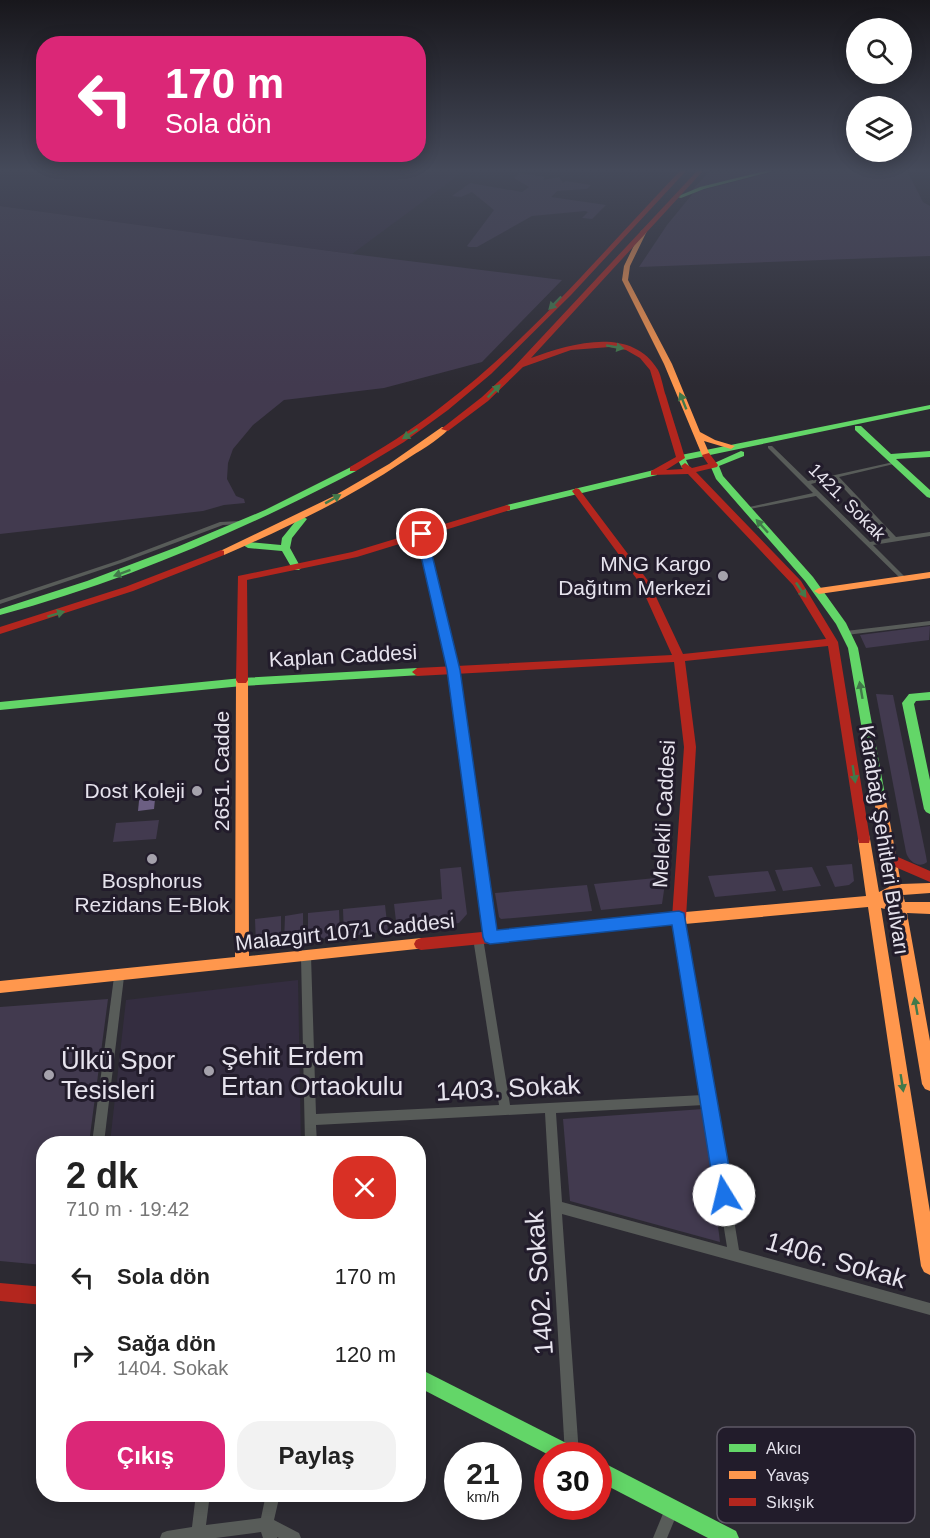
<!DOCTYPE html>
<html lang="tr">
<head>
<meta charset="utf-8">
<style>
  body { margin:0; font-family:Arial,sans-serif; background:#f2f2f2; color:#222; height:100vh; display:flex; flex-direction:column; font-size:22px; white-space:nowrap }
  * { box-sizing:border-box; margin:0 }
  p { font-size:20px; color:#767676 }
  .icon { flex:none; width:33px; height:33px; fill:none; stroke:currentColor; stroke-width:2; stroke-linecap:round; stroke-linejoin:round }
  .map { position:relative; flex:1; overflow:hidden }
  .drawer { position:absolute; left:36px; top:1136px; width:390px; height:366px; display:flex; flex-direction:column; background:#fff; border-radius:24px; box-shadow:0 3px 15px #0003 }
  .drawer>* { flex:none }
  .top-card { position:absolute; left:36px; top:36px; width:390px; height:126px; border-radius:24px; box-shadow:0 3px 15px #0003; background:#db2777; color:#fff; overflow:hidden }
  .fabs { position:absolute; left:846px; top:18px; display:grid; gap:12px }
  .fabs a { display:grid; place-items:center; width:66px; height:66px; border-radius:50%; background:#fff; box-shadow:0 3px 15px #0003; font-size:30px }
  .speed { position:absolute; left:444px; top:1442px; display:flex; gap:12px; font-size:30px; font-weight:700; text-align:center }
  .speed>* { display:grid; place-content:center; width:78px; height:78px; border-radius:50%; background:#fff; box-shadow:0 3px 15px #0003; line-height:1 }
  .speed small { font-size:15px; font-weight:400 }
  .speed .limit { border:9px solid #d22; background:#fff; color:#111 }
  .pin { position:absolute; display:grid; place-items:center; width:51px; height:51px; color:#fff; margin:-26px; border:3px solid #fff; border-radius:50%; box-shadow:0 2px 6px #0007 }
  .me { position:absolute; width:66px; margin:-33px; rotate:351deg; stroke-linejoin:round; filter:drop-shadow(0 0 4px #0008) }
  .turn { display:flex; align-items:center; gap:21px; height:126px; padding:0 30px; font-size:27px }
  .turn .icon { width:78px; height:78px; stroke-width:2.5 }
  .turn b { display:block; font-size:42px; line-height:51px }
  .round { display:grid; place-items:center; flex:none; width:63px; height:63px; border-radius:24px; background:#f2f2f2 }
  .summary { display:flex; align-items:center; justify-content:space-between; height:102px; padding:0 30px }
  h1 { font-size:36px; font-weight:700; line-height:45px }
  .action { display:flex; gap:12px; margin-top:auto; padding:12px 30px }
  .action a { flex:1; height:69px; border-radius:24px; background:#db2777; color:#fff; font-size:24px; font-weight:700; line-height:69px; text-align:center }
  .action a+a { background:#f2f2f2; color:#222 }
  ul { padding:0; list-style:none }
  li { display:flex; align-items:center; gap:18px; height:78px; padding:0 30px }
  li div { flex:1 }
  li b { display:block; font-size:22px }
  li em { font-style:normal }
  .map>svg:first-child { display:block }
</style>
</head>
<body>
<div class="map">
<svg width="930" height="1538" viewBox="0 0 930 1538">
  <rect width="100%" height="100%" fill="#2c2a32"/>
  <g fill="#342d40">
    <path d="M0,171H464L352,254L0,206Z"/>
    <path d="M298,980L301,1143H110L126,1000Z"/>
  </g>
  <g fill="#423a4f">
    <path d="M710,171H764L692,190Z"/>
    <path d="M777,171H907L923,202L930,206V256L639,267L667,225L694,192Z"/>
    <path d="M520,173L545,177L543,180L559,177L563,183L566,181L591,185L587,189L557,191L551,197L606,205L592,219L582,218L588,212L585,211L532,216L477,247H469L467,246L494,210L472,192L461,197L452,196L470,183L522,192L529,187L514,178Z"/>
    <path d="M0,206L352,254L562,280L482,362L384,388L284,400L253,425L233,449L228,463L227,479L236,496L244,499L245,503L224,505L203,511L0,534Z"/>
    <path d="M930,626L929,640L866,648L860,635Z"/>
    <path d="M876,694L893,695L926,856L927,862C919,869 908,861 906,852Z"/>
    <path d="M159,820L156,839L113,842L116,823Z"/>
    <path d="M852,864L854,881L849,885L835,887L826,866Z"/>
    <path d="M461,867L467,914L459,923L397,930L394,904L442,899L440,869Z"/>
    <path d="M812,867L821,886L783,891L775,870Z"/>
    <path d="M768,871L776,891L715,897L708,876Z"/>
    <path d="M666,877L662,904L601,910L594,884Z"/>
    <path d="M587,885L592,911L501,919L499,917L495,893Z"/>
    <path d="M385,905L388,931L344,937L343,909Z"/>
    <path d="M339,910L340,937L308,940V913Z"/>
    <path d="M303,913V940L284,943L285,916Z"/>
    <path d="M281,916V943L256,945L255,919Z"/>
    <path d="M108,999L89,1143H44L43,1265L0,1261V1007Z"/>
    <path d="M703,1109L720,1242L570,1201L563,1119Z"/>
  </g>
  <path fill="#6c5f83" d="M156,790L154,809L138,811L140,791Z"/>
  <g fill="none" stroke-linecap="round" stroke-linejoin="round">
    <g fill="#585c59" fill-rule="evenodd">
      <path d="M768,446H772L808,481L898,461V463L839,477L896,537L930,532V536L873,545L906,578V580H902L816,496L745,510V508L813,493L768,448ZM834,478L890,538L870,542L811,484Z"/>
      <path d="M241,521L244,523L243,524L223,525L124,562L0,604V600L120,560L220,522Z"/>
      <path d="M421,532L424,534L457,670L496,937L494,940L491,941L488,940L486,937L449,670L418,534Z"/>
      <path d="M930,621V625L846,635L842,633L846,631Z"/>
      <path d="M679,914L682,915L684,918L739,1250L930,1303V1315L562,1214L579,1455H565L545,1113L316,1125L317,1143H305L301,956L303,953L306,952L309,953L311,956L316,1114L499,1105L473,938L475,935L478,934L481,935L483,938L510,1105L703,1095L674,918L676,915ZM704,1105L727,1247L562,1202L556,1113Z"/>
      <path d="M119,973L122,974L124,977L104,1143H92L114,977L116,974Z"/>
      <path d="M196,1494H210L206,1525L261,1518L266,1494H280L274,1520L299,1533L301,1538H279L277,1537V1538H263L261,1532L216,1538H160L162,1533L167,1531L192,1527Z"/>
      <path d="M672,1502L677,1504L679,1509L667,1538H653L667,1504Z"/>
    </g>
    <g fill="#63d668" fill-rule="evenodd">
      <path d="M765,171H774L704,189L681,198L676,197L700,187Z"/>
      <path d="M930,405V409L686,460L689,466L685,469L682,468L677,458L681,455Z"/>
      <path d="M855,426H861L891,454L930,451V457L896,459L930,490V498L927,497L855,430Z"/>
      <path d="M741,451L744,452V456L719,466L723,476L813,577L846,623L858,648L886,800L884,803H876L874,800L848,648L836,624L805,581L716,479L710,465Z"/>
      <path d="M353,466L356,467V471C243,530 124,582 0,615V609L87,581L177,547L265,510Z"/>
      <path d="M654,470L657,471V475L507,511L502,508L507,505Z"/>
      <path d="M302,516L307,519L292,538L290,548L301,568L299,570H293L282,551L248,548L243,545L248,542L281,545L282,538L299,517Z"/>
      <path d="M417,668L421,669L422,672L421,675L242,686L0,710V702L242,678Z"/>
      <path d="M930,692V700L916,701L914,704L930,780V814L926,812L924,809L902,703L909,694Z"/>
      <path d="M418,1368L576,1448L579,1455H549L418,1387Z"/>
      <path d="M598,1460L736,1531L739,1538H708L598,1481Z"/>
    </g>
    <g fill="#ff974d" fill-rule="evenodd">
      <path d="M644,229L647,231L630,266L628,280L672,364L700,432L715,440L735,446L731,449L704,441L710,455L709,457L702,455L664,364L622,280L624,266L641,231Z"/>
      <path d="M442,427L449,429C436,442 419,451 404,461C348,499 286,528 224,555H218L216,553L334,496L389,464Z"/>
      <path d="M930,572V578L819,594L814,591L819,588Z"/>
      <path d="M242,676L248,680L249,956L421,938L426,940L428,944L426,948L0,993V981L235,957L236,680Z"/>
      <path d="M880,795L884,797L886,800L901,884L930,883V893L903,895L905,902H930V914L907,913L930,1041V1091L925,1089L922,1084L893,911L881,908L930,1212V1275L924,1272L921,1266L868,907L652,927L647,925L645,921L647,917L652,915L866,896L858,839L859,835H869L870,839L879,892L889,887L874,800L876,797Z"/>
    </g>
    <g fill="#b3261e" fill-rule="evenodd">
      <path d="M680,171H686L571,295L491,374L448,410L404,442L356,471H350V467C381,449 412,430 441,407C530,340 603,251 680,171Z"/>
      <path d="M697,171H703L531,358C570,344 631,325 658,370C662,378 663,388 666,396C672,417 679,437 685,458L666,470L683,469L681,466L685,463L692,468L708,464L702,455L709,453L718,465L717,467L696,472L801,581L838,642L870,839L869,843H859L858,839L828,646L685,661L696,747L686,918L684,922L679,924L674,922L672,918L684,747L674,662L417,676L412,672L417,668L672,655L639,582L572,491L576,488L579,489L649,582L683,654L826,639L793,585L688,474L651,475V471L676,457L650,370L640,358L626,350L610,347L571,350L523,367L488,401L448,431L441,429L482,397L513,368Z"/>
      <path d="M507,505L510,506V510L357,557L247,580L248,680L246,683H238L236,680L238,576L352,552Z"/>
      <path d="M221,550L224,551V555L133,591L0,634V627L125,587Z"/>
      <path d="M891,854L930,871V882L886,863L885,859L886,855Z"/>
      <path d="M652,915L657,917L659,921L657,925L652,927L421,950L416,948L414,944L416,940L421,938Z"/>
      <path d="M0,1283L44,1287V1305L0,1301Z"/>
    </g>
  </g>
  <defs><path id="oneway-solid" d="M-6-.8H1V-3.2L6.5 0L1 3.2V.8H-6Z" transform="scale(1.5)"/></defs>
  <g fill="#42794a">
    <use href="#oneway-solid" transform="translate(555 303) rotate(134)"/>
    <use href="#oneway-solid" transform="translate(615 347) rotate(10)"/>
    <use href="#oneway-solid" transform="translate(494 391) rotate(-45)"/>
    <use href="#oneway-solid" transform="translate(683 401) rotate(-112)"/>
    <use href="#oneway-solid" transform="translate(410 434) rotate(147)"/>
    <use href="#oneway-solid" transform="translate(333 499) rotate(-29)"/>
    <use href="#oneway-solid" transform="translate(762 526) rotate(-132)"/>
    <use href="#oneway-solid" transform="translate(122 573) rotate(160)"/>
    <use href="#oneway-solid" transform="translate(801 590) rotate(56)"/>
    <use href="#oneway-solid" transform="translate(56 614) rotate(-17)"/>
    <use href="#oneway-solid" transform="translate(861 690) rotate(-100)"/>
    <use href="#oneway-solid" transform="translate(854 774) rotate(81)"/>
    <use href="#oneway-solid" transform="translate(916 1006) rotate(-100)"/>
    <use href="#oneway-solid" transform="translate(902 1083) rotate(81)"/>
  </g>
  <linearGradient id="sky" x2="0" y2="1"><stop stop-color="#18171c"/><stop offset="0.44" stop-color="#454a5a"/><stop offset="1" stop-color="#454a5a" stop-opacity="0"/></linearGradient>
  <rect width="930" height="386" fill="url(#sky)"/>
  <path fill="#1a73e8" stroke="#114b97" stroke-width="1.5" d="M422,531L427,534L460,670L497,930L679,911L684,913L734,1195L731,1201L724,1204L718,1201L715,1195L672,925L490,944L485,942L483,937L447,670L416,534Z"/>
  <g fill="#a5a2ac" stroke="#221c2b" stroke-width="2">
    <circle cx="723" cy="576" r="6"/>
    <circle cx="197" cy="791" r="6"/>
    <circle cx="152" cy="859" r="6"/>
    <circle cx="209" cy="1071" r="6"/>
    <circle cx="49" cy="1075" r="6"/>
  </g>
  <g text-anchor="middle" stroke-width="6" stroke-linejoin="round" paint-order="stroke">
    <g font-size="18" fill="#e6e3ed" stroke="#221c2b">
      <text transform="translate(847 502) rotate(45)" y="6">1421. Sokak</text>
    </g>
    <g font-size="21" fill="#e6e3ed" stroke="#221c2b" text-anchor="end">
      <text x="711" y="571">MNG Kargo<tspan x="711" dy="24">Dağıtım Merkezi</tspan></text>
      <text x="185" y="798">Dost Koleji</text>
      <text x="152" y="888" text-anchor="middle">Bosphorus<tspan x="152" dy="24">Rezidans E-Blok</tspan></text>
    </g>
    <g font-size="21" fill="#e6e3ed" stroke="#221c2b">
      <text transform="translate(343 656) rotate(-3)" y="7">Kaplan Caddesi</text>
      <text transform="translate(222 771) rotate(-90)" y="7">2651. Cadde</text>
      <text transform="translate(664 814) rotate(-87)" y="7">Melekli Caddesi</text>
      <text transform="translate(884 840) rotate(81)" y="7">Karabağ Şehitleri Bulvarı</text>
      <text transform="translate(345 932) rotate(-6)" y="7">Malazgirt 1071 Caddesi</text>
    </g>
    <g font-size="26" fill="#e6e3ed" stroke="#221c2b" text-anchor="start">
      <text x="221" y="1065">Şehit Erdem<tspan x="221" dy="30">Ertan Ortaokulu</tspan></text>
      <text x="61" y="1069">Ülkü Spor<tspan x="61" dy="30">Tesisleri</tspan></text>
    </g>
    <g font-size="26" fill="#e6e3ed" stroke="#221c2b">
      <text transform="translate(508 1088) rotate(-3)" y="9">1403. Sokak</text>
      <text transform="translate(836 1260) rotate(16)" y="9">1406. Sokak</text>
      <text transform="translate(539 1283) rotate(-94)" y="9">1402. Sokak</text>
    </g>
  </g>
  <rect x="717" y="1427" width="198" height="96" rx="9" fill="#221c2b" stroke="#5d5865" stroke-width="1.5"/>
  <rect x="729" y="1444" width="27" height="8" fill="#63d668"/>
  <rect x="729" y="1471" width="27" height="8" fill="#ff974d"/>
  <rect x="729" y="1498" width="27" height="8" fill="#b3261e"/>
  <g font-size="16" fill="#e6e3ed">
    <text x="766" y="1454">Akıcı</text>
    <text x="766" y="1481">Yavaş</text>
    <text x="766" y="1508">Sıkışık</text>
  </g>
</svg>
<div class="fabs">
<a><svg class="icon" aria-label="search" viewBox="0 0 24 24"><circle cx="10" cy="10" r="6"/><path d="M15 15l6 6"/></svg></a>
<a><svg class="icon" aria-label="layers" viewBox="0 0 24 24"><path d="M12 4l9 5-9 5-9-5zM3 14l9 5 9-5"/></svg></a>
</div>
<div class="speed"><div>21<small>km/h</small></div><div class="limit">30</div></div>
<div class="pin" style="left:422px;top:534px;background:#d93025"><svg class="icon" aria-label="arrive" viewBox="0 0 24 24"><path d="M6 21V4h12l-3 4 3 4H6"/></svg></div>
<svg class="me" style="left:724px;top:1195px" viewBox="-20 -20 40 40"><circle r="19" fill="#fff"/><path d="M0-13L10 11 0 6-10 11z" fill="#1a73e8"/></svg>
<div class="top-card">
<div class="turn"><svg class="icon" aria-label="left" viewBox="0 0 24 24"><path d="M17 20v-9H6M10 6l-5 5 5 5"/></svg><div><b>170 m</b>Sola dön</div></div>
</div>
<section class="drawer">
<div class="summary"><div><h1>2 dk</h1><p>710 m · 19:42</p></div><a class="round" style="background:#d93025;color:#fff"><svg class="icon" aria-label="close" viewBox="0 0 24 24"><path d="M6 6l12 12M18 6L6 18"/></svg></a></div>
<ul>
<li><svg class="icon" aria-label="left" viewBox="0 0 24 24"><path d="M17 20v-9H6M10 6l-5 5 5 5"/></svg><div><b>Sola dön</b></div><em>170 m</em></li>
<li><svg class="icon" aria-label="right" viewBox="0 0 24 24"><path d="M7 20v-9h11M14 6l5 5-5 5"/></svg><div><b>Sağa dön</b><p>1404. Sokak</p></div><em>120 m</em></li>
</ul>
<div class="action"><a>Çıkış</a><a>Paylaş</a></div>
</section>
</div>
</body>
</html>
